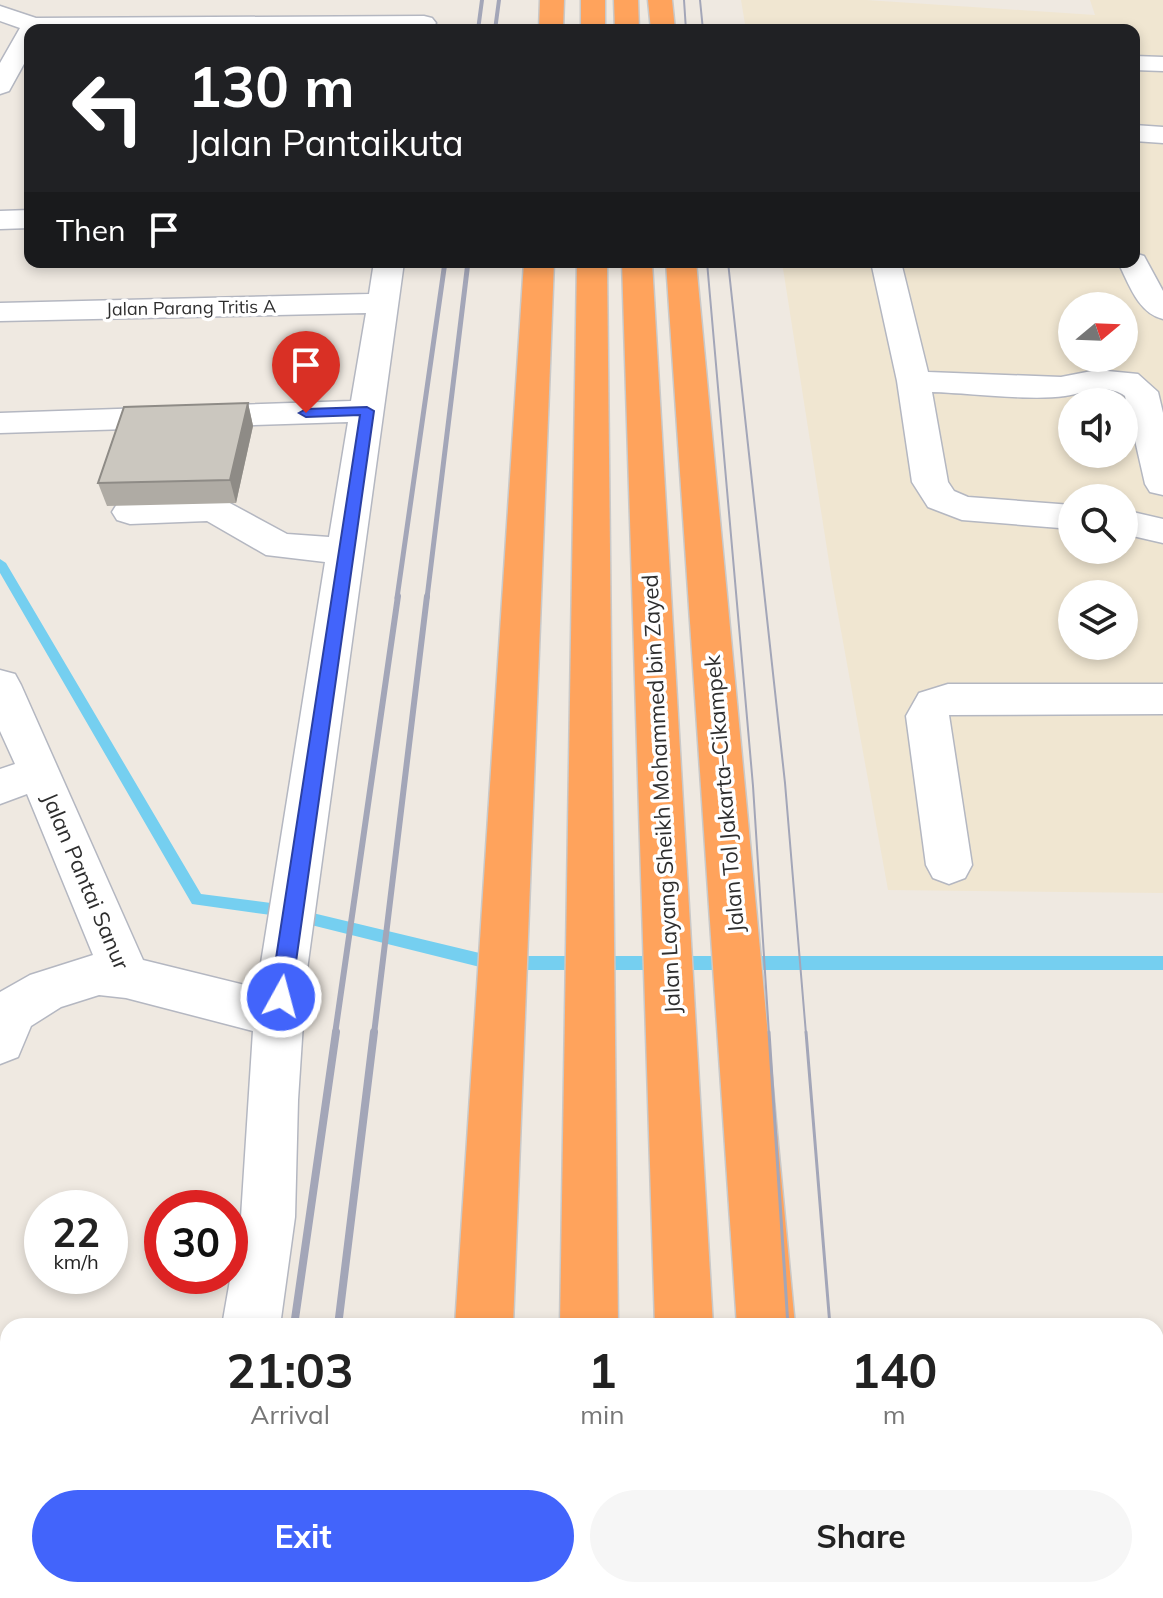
<!DOCTYPE html>
<html lang="en">
<head>
<meta charset="utf-8">
<style>
  body { margin:0; font-family:Mulish,sans-serif; background:#f6f6f6; color:#222; height:100vh; display:flex; flex-direction:column; font-size:30px; white-space:nowrap }
  * { box-sizing:border-box; margin:0 }
  p { font-size:26px; color:#767676 }
  .icon { flex:none; width:44px; height:44px; fill:none; stroke:currentColor; stroke-width:2; stroke-linecap:round; stroke-linejoin:round }
  .map { position:relative; flex:1; overflow:hidden }
  .sheet { position:absolute; left:0px; top:1318px; width:1164px; height:280px; display:flex; flex-direction:column; background:#fff; border-radius:24px 24px 0 0; box-shadow:0 4px 12px #0003 }
  .sheet>* { flex:none }
  .guide { position:absolute; left:24px; top:24px; width:1116px; height:244px; border-radius:16px; box-shadow:0 4px 12px #0003; background:#202124; color:#fff; overflow:hidden }
  .needle { width:52px; rotate:71deg }
  .fabs { position:absolute; left:1058px; top:292px; display:grid; gap:16px }
  .fabs a { display:grid; place-items:center; width:80px; height:80px; border-radius:50%; background:#fff; box-shadow:0 4px 12px #0003; font-size:40px }
  .speed { position:absolute; left:24px; top:1190px; display:flex; gap:16px; font-size:40px; font-weight:700; text-align:center }
  .speed>* { display:grid; place-content:center; width:104px; height:104px; border-radius:50%; background:#fff; box-shadow:0 4px 12px #0003; line-height:1 }
  .speed small { font-size:20px; font-weight:400 }
  .speed .limit { border:12px solid #d22; background:#fff; color:#111 }
  .pin { position:absolute; display:grid; place-items:center; width:68px; height:68px; color:#fff; margin:-82px -34px; border-radius:50% 50% 50% 0; rotate:-45deg; box-shadow:0 0 8px #0007 }
  .pin .icon { rotate:45deg }
  .me { position:absolute; width:88px; margin:-44px; rotate:7deg; stroke-linejoin:round; filter:drop-shadow(0 0 6px #0008) }
  .turn { display:flex; align-items:center; gap:28px; height:168px; padding:0 32px; font-size:36px }
  .turn .icon { width:104px; height:104px; stroke-width:2.5 }
  .turn b { display:block; font-size:56px; line-height:68px }
  .then { display:flex; align-items:center; height:76px; padding:0 32px; background:#0003; gap:16px; font-size:30px }
  .eta { display:flex; justify-content:space-evenly; align-items:center; height:136px; text-align:center }
  .eta b { font-size:48px; font-weight:700; line-height:56px }
  .action { display:flex; gap:16px; margin-top:auto; padding:16px 32px }
  .action a { flex:1; height:92px; border-radius:48px; background:#4264fb; color:#fff; font-size:32px; font-weight:700; line-height:92px; text-align:center }
  .action a+a { background:#f6f6f6; color:#222 }
  .map>svg:first-child { display:block }
</style>
</head>
<body>
<div class="map">
<svg width="1163" height="1598" viewBox="0 0 1163 1598">
  <rect width="100%" height="100%" fill="#efe9e1"/>
  <path fill="#f0e6d1" fill-rule="evenodd" d="M741,0H866L1095,15L1090,0H1163V893L888,890L832,581L782,262H1134V30H746ZM1072,306H1124V358H1072ZM1072,402H1124V454H1072ZM1072,498H1124V550H1072ZM1072,594H1124V646H1072Z"/>
  <g fill="none" stroke-linecap="round" stroke-linejoin="round">
    <path fill="#75cff0" fill-rule="evenodd" d="M0,559L6,563L201,894L271,903L492,956H1163V970H492L271,915L192,904L0,573Z"/>
    <g stroke="#b4b7c1" stroke-width="3">
      <g id="minor">
        <path d="M0,6L36,18L424,16L432,18L436,23L432,28L424,30H30V53L9,91L0,94V63L20,28L0,21Z"/>
        <path d="M1134,56L1163,57V71L1134,70Z"/>
        <path d="M1134,125L1163,127V143L1134,141Z"/>
        <path d="M30,210V228L0,229V211Z"/>
        <path d="M1134,253L1144,256L1163,291V319C1138,313 1129,284 1118,262H1134Z"/>
        <path d="M374,262H404L306,977L298,1100L295,1217L280,1326H222L241,1217L253,1031L126,998L99,995L61,1007L31,1026L18,1057L0,1064V992L30,975L93,955L27,794L0,804V769L15,764L0,731V670L15,674L21,685L143,960L257,988L325,562L266,555L207,521L130,524L117,520L112,512L117,504L130,500L213,497L226,501L287,534L329,537L348,422L0,433V413L351,401L366,313L0,321V303L369,294Z"/>
        <path d="M871,262H901L928,372L1061,377L1097,370L1138,374L1158,392L1163,413V495L1150,492L1145,484L1125,396C1108,383 1084,393 1065,396C1030,401 970,393 932,392L948,482L954,491L968,497L1072,505V529L962,520L928,507L912,482L897,381Z"/>
        <path d="M1124,510L1163,519V543L1124,534Z"/>
        <path d="M948,684H1163V714L949,715L972,865L965,878L949,884L933,878L926,865L906,716L919,693Z"/>
        <path d="M8,1429V1519L0,1522V1433Z"/>
        <path d="M181,1590H245L244,1598H180Z"/>
      </g>
    </g>
    <g stroke="#c9c9c9" stroke-width="3">
      <g id="highway">
        <path d="M540,0H564L563,30H539Z"/>
        <rect x="581" y="0" width="24" height="30"/>
        <path d="M614,0H638L639,30H615Z"/>
        <path d="M648,0H672L675,30H651Z"/>
        <path d="M524,262H554L513,1326H455Z"/>
        <path d="M577,262H607L618,1326H560Z"/>
        <path d="M622,262H652L713,1326H655Z"/>
        <path d="M666,262H696L795,1326H737Z"/>
        <rect x="438" y="1590" width="64" height="8"/>
        <rect x="556" y="1590" width="64" height="8"/>
        <rect x="664" y="1590" width="64" height="8"/>
        <path d="M755,1590H819L820,1598H756Z"/>
      </g>
    </g>
    <use href="#minor" fill="#fff" fill-rule="evenodd"/>
    <use href="#highway" fill="#ffa35c" fill-rule="evenodd"/>
    <g stroke="#a3a6b8" stroke-width="2">
      <path d="M684,0L686,30"/>
      <path d="M700,0L703,30"/>
      <path d="M707,262L753,786L769,1034"/>
      <path d="M728,262L785,783L806,1034"/>
    </g>
    <g stroke="#a3a6b8" stroke-width="3">
      <path d="M769,1032L788,1326"/>
      <path d="M806,1032L830,1326"/>
      <path d="M805,1590L806,1598"/>
      <path d="M852,1590L853,1598"/>
    </g>
    <g stroke="#a3a6b8" stroke-width="4">
      <path d="M478,30L482,0"/>
      <path d="M495,30L499,0"/>
    </g>
    <g stroke="#a3a6b8" stroke-width="5">
      <path d="M397,598L445,262"/>
      <path d="M427,598L468,262"/>
    </g>
    <g stroke="#a3a6b8" stroke-width="6">
      <path d="M335,1034L398,596"/>
      <path d="M374,1034L427,596"/>
    </g>
    <g stroke="#a3a6b8" stroke-width="8">
      <path d="M294,1326L336,1032"/>
      <path d="M338,1326L374,1032"/>
      <path d="M255,1598L257,1590"/>
      <path d="M304,1598L305,1590"/>
    </g>
  </g>
  <path fill="#afaba4" d="M248,403L253,426L236,503L107,506L98,483Z"/>
  <path fill="#8e8b86" d="M248,403L253,426L236,503L230,480Z"/>
  <path fill="#cbc7bf" stroke="#8e8b86" stroke-width="2" d="M248,403L230,480L98,483L124,407Z"/>
  <path fill="#4264fb" stroke="#2b41a3" stroke-width="2" d="M367,407L374,411L291,997L288,1003L281,1006L273,1003L270,997L360,415L306,417L299,413L306,409Z"/>
  <g text-anchor="middle" stroke-width="7" stroke-linejoin="round" paint-order="stroke">
    <g font-size="18" fill="#2e2e2e" stroke="#fff">
      <text transform="translate(191 308) rotate(-1)" y="6">Jalan Parang Tritis A</text>
    </g>
    <g font-size="22" fill="#2e2e2e" stroke="#fff">
      <text transform="translate(661 794) rotate(-93)" y="8">Jalan Layang Sheikh Mohammed bin Zayed</text>
      <text transform="translate(724 794) rotate(-95)" y="8">Jalan Tol Jakarta–Cikampek</text>
      <text transform="translate(86 881) rotate(67)" y="8">Jalan Pantai Sanur</text>
    </g>
  </g>
</svg>
<div class="fabs">
<a><svg class="needle" viewBox="-14 -14 28 28"><path d="M0-13l5 13h-10z" fill="#e53935"/><path d="M0 13l5-13h-10z" fill="#767676"/></svg></a>
<a><svg class="icon" aria-label="sound" viewBox="0 0 24 24"><path d="M4 9h4l5-4v14l-5-4H4zM17 9q2 3 0 6"/></svg></a>
<a><svg class="icon" aria-label="search" viewBox="0 0 24 24"><circle cx="10" cy="10" r="6"/><path d="M15 15l6 6"/></svg></a>
<a><svg class="icon" aria-label="layers" viewBox="0 0 24 24"><path d="M12 4l9 5-9 5-9-5zM3 14l9 5 9-5"/></svg></a>
</div>
<div class="speed"><div>22<small>km/h</small></div><div class="limit">30</div></div>
<div class="pin" style="left:306px;top:413px;background:#d93025"><svg class="icon" aria-label="arrive" viewBox="0 0 24 24"><path d="M6 21V4h12l-3 4 3 4H6"/></svg></div>
<svg class="me" style="left:281px;top:997px" viewBox="-20 -20 40 40"><circle r="17" fill="#4264fb" stroke="#fff" stroke-width="3"/><path d="M0-11L8 9 0 5-8 9z" fill="#fff"/></svg>
<div class="guide">
<div class="turn"><svg class="icon" aria-label="left" viewBox="0 0 24 24"><path d="M17 20v-9H6M10 6l-5 5 5 5"/></svg><div><b>130 m</b>Jalan Pantaikuta</div></div>
<div class="then">Then<svg class="icon" aria-label="arrive" viewBox="0 0 24 24"><path d="M6 21V4h12l-3 4 3 4H6"/></svg></div>
</div>
<section class="sheet">
<div class="eta">
<div><b>21:03</b><p>Arrival</p></div>
<div><b>1</b><p>min</p></div>
<div><b>140</b><p>m</p></div>
</div>
<div class="action"><a>Exit</a><a>Share</a></div>
</section>
</div>
</body>
</html>
